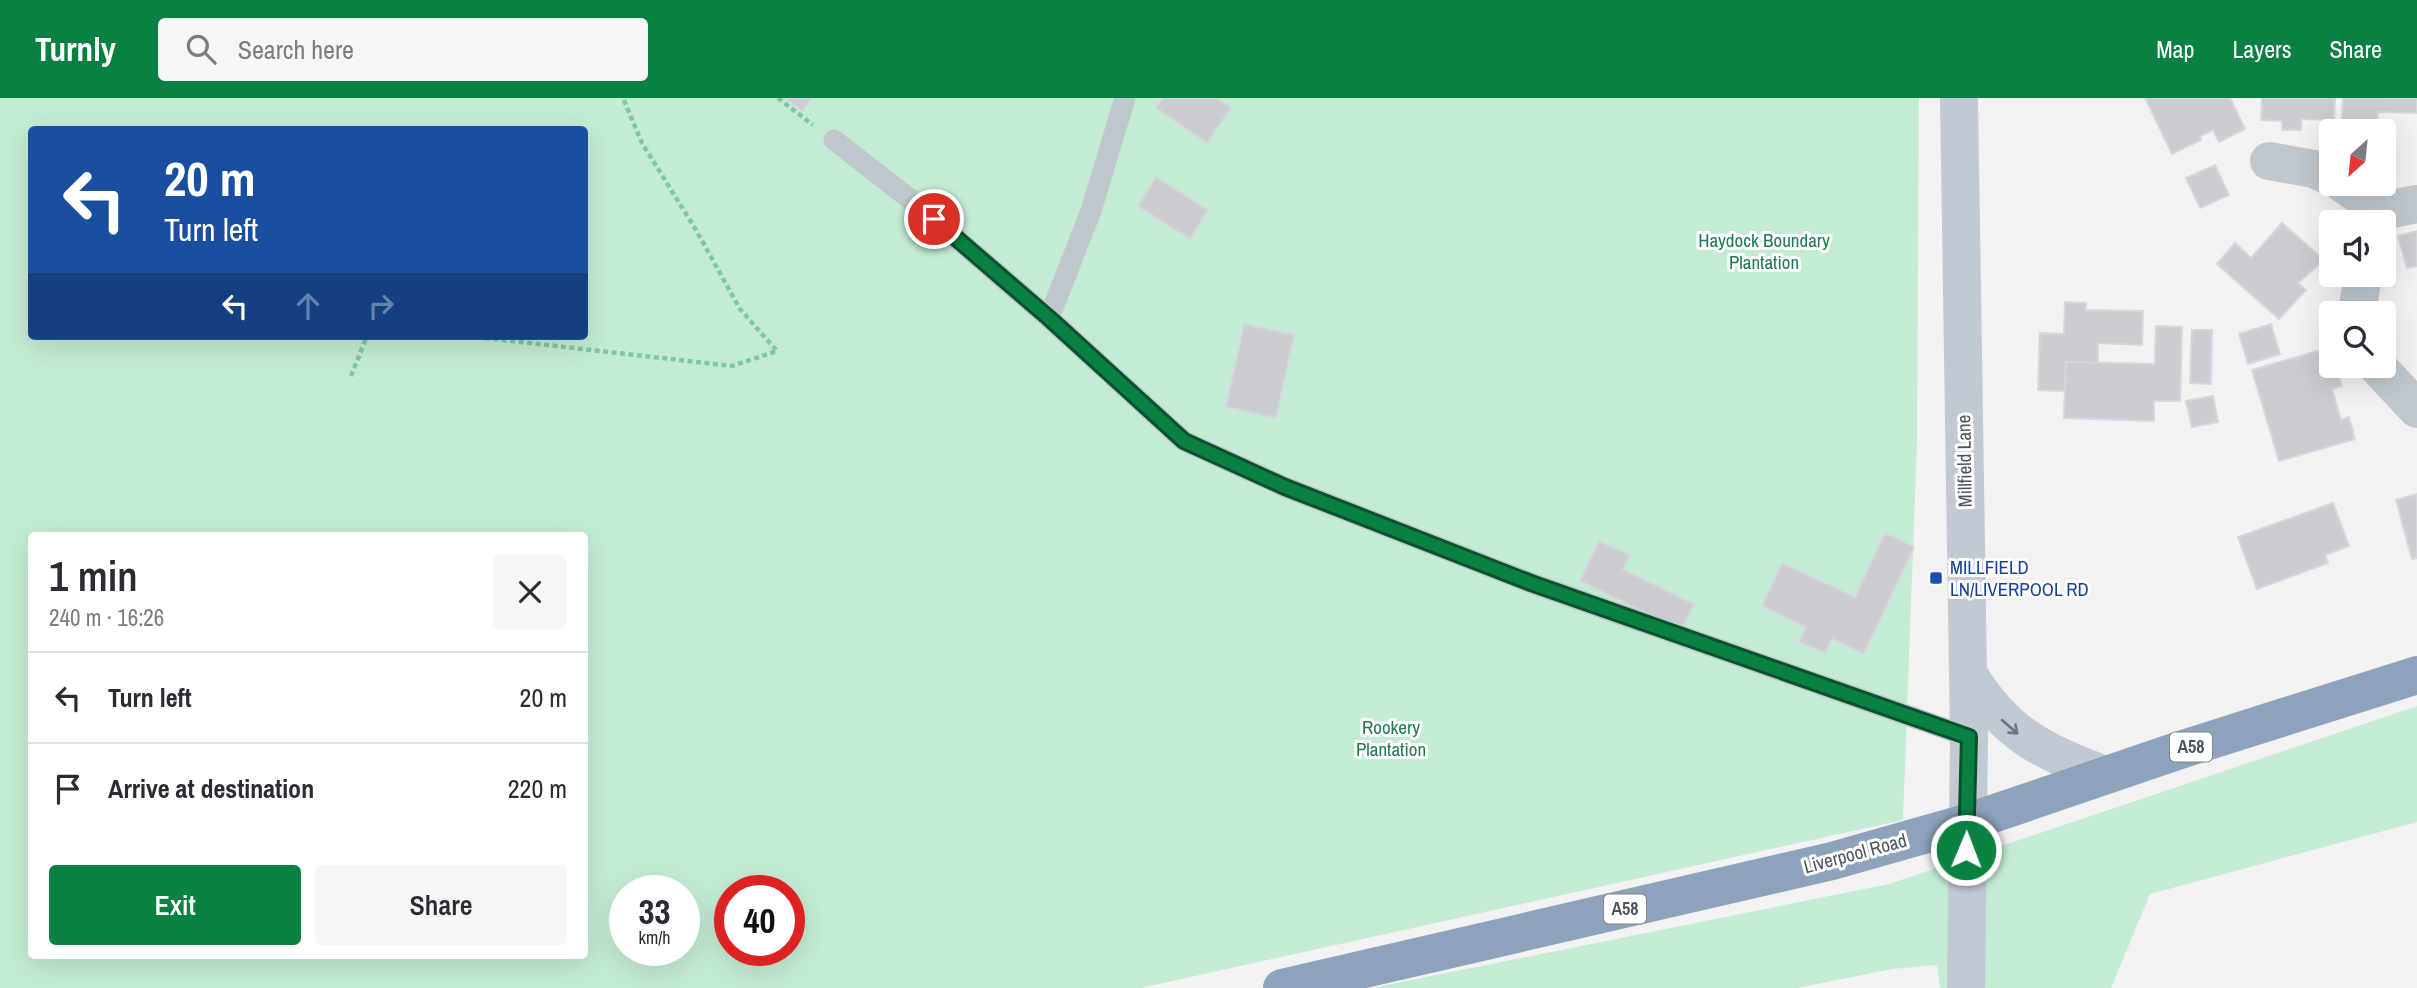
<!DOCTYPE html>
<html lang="en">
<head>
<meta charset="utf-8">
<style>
  body { margin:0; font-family:"Archivo Narrow",sans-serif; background:#f7f7f7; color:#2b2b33; height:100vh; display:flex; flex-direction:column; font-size:26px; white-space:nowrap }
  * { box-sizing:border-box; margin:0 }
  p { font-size:23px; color:#7c7c81 }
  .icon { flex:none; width:38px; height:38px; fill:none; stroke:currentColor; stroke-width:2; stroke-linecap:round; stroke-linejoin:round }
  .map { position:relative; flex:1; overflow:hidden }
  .panel { position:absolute; left:28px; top:434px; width:560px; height:427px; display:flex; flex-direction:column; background:#fff; border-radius:7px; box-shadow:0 7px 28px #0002 }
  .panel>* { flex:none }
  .top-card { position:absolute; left:28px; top:28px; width:560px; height:214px; border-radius:7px; box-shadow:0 7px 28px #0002; background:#1a4fa0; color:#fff; overflow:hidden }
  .needle { width:46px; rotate:207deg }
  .tools { position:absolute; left:2319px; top:21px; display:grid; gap:14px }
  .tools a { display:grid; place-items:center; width:77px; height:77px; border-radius:7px; background:#fff; box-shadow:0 7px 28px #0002; font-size:35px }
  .speed { position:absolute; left:609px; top:777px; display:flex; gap:14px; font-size:35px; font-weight:700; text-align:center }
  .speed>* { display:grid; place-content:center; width:91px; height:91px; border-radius:50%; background:#fff; box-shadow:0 7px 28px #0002; line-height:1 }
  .speed small { font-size:18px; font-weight:400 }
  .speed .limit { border:10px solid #d22; background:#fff; color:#111 }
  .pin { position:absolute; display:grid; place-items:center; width:60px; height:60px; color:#fff; margin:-30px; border:4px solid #fff; border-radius:50%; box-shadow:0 2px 7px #0007 }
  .me { position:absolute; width:77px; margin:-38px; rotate:1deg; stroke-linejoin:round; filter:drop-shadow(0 0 5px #0008) }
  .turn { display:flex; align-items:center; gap:24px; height:147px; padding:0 21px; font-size:32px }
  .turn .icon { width:91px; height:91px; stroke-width:2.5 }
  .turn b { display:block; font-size:49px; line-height:60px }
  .lanes { display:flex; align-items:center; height:66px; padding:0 21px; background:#0003; justify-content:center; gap:35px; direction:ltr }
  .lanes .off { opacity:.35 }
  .round { display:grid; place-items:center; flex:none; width:74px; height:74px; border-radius:7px; background:#f7f7f7 }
  .overview { display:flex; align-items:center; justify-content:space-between; height:119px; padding:0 21px }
  h1 { font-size:42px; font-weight:600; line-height:52px }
  .action { display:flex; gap:14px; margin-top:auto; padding:14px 21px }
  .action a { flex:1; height:80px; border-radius:7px; background:#0b8043; color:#fff; font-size:28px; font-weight:600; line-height:80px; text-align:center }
  .action a+a { background:#f7f7f7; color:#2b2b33 }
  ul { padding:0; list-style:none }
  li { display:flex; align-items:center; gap:21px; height:91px; padding:0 21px; border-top:2px solid #e1e1e2 }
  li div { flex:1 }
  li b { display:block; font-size:26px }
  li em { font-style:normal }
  header { display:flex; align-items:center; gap:42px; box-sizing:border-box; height:98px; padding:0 35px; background:#0b8043; color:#fff }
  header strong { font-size:33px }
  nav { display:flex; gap:38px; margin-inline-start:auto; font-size:24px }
  .search { width:490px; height:63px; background:#f7f7f7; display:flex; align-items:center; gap:18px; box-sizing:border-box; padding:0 24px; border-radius:7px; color:#7c7c81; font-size:26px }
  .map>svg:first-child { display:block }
</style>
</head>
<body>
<header>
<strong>Turnly</strong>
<div class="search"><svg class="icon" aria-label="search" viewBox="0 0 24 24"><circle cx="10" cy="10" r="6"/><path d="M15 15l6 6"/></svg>Search here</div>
<nav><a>Map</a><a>Layers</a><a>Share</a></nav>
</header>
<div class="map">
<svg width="2417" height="890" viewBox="0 0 2417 890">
  <rect width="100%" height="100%" fill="#f3f1f1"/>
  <g fill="#c4ecd5" fill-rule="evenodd">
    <path d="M0,0H1919L1917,344L1903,722L1141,890H0ZM32,32H584V238H32ZM32,438H584V858H32ZM625,793H684V852H625ZM730,793H789V852H730Z"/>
    <path d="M2417,608V724L2150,796L2111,890H1940L1937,867L1892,871L1797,890H1372L1889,786Z"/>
  </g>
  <g fill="#cbcdd3" stroke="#d6d7dc" stroke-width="2">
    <path d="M785,0H812L802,13Z"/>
    <path d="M1163,0H1217L1231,10L1207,45L1156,10Z"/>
    <path d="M2145,0H2230L2245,31L2219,44L2213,32L2200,38L2201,42L2172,56Z"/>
    <path d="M2262,0H2335L2334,22L2301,21V32H2282V23L2261,22Z"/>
    <path d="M2343,0H2417V15L2378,14V26H2382V33H2341Z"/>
    <path d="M2215,67L2229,97L2200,110L2186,80Z"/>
    <path d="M1156,79L1208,112L1190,141L1138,108Z"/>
    <path d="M2282,125L2324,162L2298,185L2306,192L2279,221L2217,166L2235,145L2251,160Z"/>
    <path d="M2417,133V168L2407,170L2398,138Z"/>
    <path d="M2065,204L2086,205V212L2143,213L2142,247L2098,245V265L2066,264L2065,293L2038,292L2040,235L2064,236Z"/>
    <path d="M1244,226L1294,237L1276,320L1226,309Z"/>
    <path d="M2271,226L2280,256L2248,266L2239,236Z"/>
    <path d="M2156,228L2182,229L2180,303H2154V323L2064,320L2066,264L2155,266Z"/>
    <path d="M2192,232H2212L2211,286L2190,285Z"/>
    <path d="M2331,249V268H2336L2342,288L2332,291L2341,322L2349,319L2355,341L2279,363L2252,272Z"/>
    <path d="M2213,298L2218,324L2192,329L2186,303Z"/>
    <path d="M2417,396V460L2412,461L2396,402Z"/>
    <path d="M2333,405L2349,448L2325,457L2328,465L2257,491L2238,439Z"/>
    <path d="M1885,435L1914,449L1864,556L1832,541L1825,555L1799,544L1806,529L1762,508L1782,465L1855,499Z"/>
    <path d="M1599,443L1630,457L1623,471L1694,506L1681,532L1580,483Z"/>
  </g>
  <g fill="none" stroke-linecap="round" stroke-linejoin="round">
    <g stroke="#7ec8a6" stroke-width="4.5" stroke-dasharray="5 3.5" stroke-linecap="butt">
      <path d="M778,0L813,27"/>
      <path d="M468,238L732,268L777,253L740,211L696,132L642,45L623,0"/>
      <path d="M351,278L367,238"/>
    </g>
    <g stroke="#c0c8ce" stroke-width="21">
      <path d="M834,42L915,105L1049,220L1184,343L1285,389L1531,485L1969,639"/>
      <path d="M1049,220L1091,113L1125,0"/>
    </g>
    <g stroke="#c0c8ce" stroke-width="38">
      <path d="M2269,63L2314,71L2331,79"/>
      <path d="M2343,86L2382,113L2417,106"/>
      <path d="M2357,215L2363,177"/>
      <path d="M2377,268L2417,311"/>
    </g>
    <g stroke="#c1c9d3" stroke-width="38">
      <path d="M1959,0L1969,639L1966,890"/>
      <path d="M1968,575C2004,635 2041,653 2105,677"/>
    </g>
    <path stroke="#8da2bb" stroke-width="38" d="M1282,890L1832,763L1966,725L2183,651L2417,577"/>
  </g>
  <defs><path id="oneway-shaft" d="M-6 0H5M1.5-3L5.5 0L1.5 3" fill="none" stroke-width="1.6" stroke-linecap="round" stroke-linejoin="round" transform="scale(1.75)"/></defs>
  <use stroke="#6e7780" href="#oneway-shaft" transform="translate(2010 629) rotate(41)"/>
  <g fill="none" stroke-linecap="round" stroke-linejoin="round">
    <g stroke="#07532c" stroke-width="18">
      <path id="route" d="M934,121L1049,220L1184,343L1285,389L1531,485L1969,639L1966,752"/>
    </g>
    <use href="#route" stroke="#0b8043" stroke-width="12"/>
  </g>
  <rect fill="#1a4fb4" stroke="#fff" stroke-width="2.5" x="1929" y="473" width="14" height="14" rx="3.5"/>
  <g text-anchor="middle" stroke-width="6" stroke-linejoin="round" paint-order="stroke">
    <g fill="#fff" stroke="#80878e" stroke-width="2">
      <rect x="2170" y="634.5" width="42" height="29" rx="5"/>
      <rect x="1604" y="796.5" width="42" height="29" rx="5"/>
    </g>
    <g font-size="18" font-weight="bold" fill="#4a545d">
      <text x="2191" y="655">A58</text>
      <text x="1625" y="817">A58</text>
    </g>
    <g font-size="19" fill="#1f7a4f" stroke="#fff">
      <text x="1764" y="149">Haydock Boundary<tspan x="1764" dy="22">Plantation</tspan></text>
      <text x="1391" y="636">Rookery<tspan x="1391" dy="22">Plantation</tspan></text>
    </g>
    <g font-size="19" fill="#4a545d" stroke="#fff">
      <text transform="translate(1964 363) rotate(-91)" y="7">Millfield Lane</text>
      <text transform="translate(1855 755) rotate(-15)" y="7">Liverpool Road</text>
    </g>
    <g font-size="19" fill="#164399" stroke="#fff" text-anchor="start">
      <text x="1950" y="476">MILLFIELD<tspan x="1950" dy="22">LN/LIVERPOOL RD</tspan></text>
    </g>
  </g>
</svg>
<div class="tools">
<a><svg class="needle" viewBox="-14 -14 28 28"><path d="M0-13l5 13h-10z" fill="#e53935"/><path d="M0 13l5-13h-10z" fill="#7c7c81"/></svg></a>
<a><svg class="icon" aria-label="sound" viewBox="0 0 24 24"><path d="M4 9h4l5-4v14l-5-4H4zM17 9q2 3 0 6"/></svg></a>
<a><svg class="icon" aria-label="search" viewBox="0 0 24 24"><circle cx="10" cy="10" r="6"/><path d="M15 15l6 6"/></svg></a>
</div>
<div class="speed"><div>33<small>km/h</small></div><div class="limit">40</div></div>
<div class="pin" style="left:934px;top:121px;background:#d93025"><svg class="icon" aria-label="arrive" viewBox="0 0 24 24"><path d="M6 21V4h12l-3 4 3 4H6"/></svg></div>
<svg class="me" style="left:1966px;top:752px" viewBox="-20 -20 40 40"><circle r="17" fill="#0b8043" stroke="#fff" stroke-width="3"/><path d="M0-11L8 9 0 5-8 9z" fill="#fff"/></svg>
<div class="top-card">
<div class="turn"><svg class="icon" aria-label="left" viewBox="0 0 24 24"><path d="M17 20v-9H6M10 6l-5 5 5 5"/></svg><div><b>20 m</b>Turn left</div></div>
<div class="lanes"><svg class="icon" aria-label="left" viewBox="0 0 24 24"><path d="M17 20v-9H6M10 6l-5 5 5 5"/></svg><svg class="icon off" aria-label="ahead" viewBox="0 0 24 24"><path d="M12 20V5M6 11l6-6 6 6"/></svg><svg class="icon off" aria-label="right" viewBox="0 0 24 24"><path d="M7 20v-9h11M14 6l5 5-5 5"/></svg></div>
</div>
<section class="panel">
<div class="overview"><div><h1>1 min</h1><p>240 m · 16:26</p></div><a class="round"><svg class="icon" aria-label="close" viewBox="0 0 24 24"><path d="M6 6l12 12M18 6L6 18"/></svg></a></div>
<ul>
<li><svg class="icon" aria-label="left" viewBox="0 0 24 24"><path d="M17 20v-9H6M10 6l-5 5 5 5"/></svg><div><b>Turn left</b></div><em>20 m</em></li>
<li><svg class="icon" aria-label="arrive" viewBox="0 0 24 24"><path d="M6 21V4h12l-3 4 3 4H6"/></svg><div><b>Arrive at destination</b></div><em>220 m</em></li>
</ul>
<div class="action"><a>Exit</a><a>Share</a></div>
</section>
</div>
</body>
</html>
